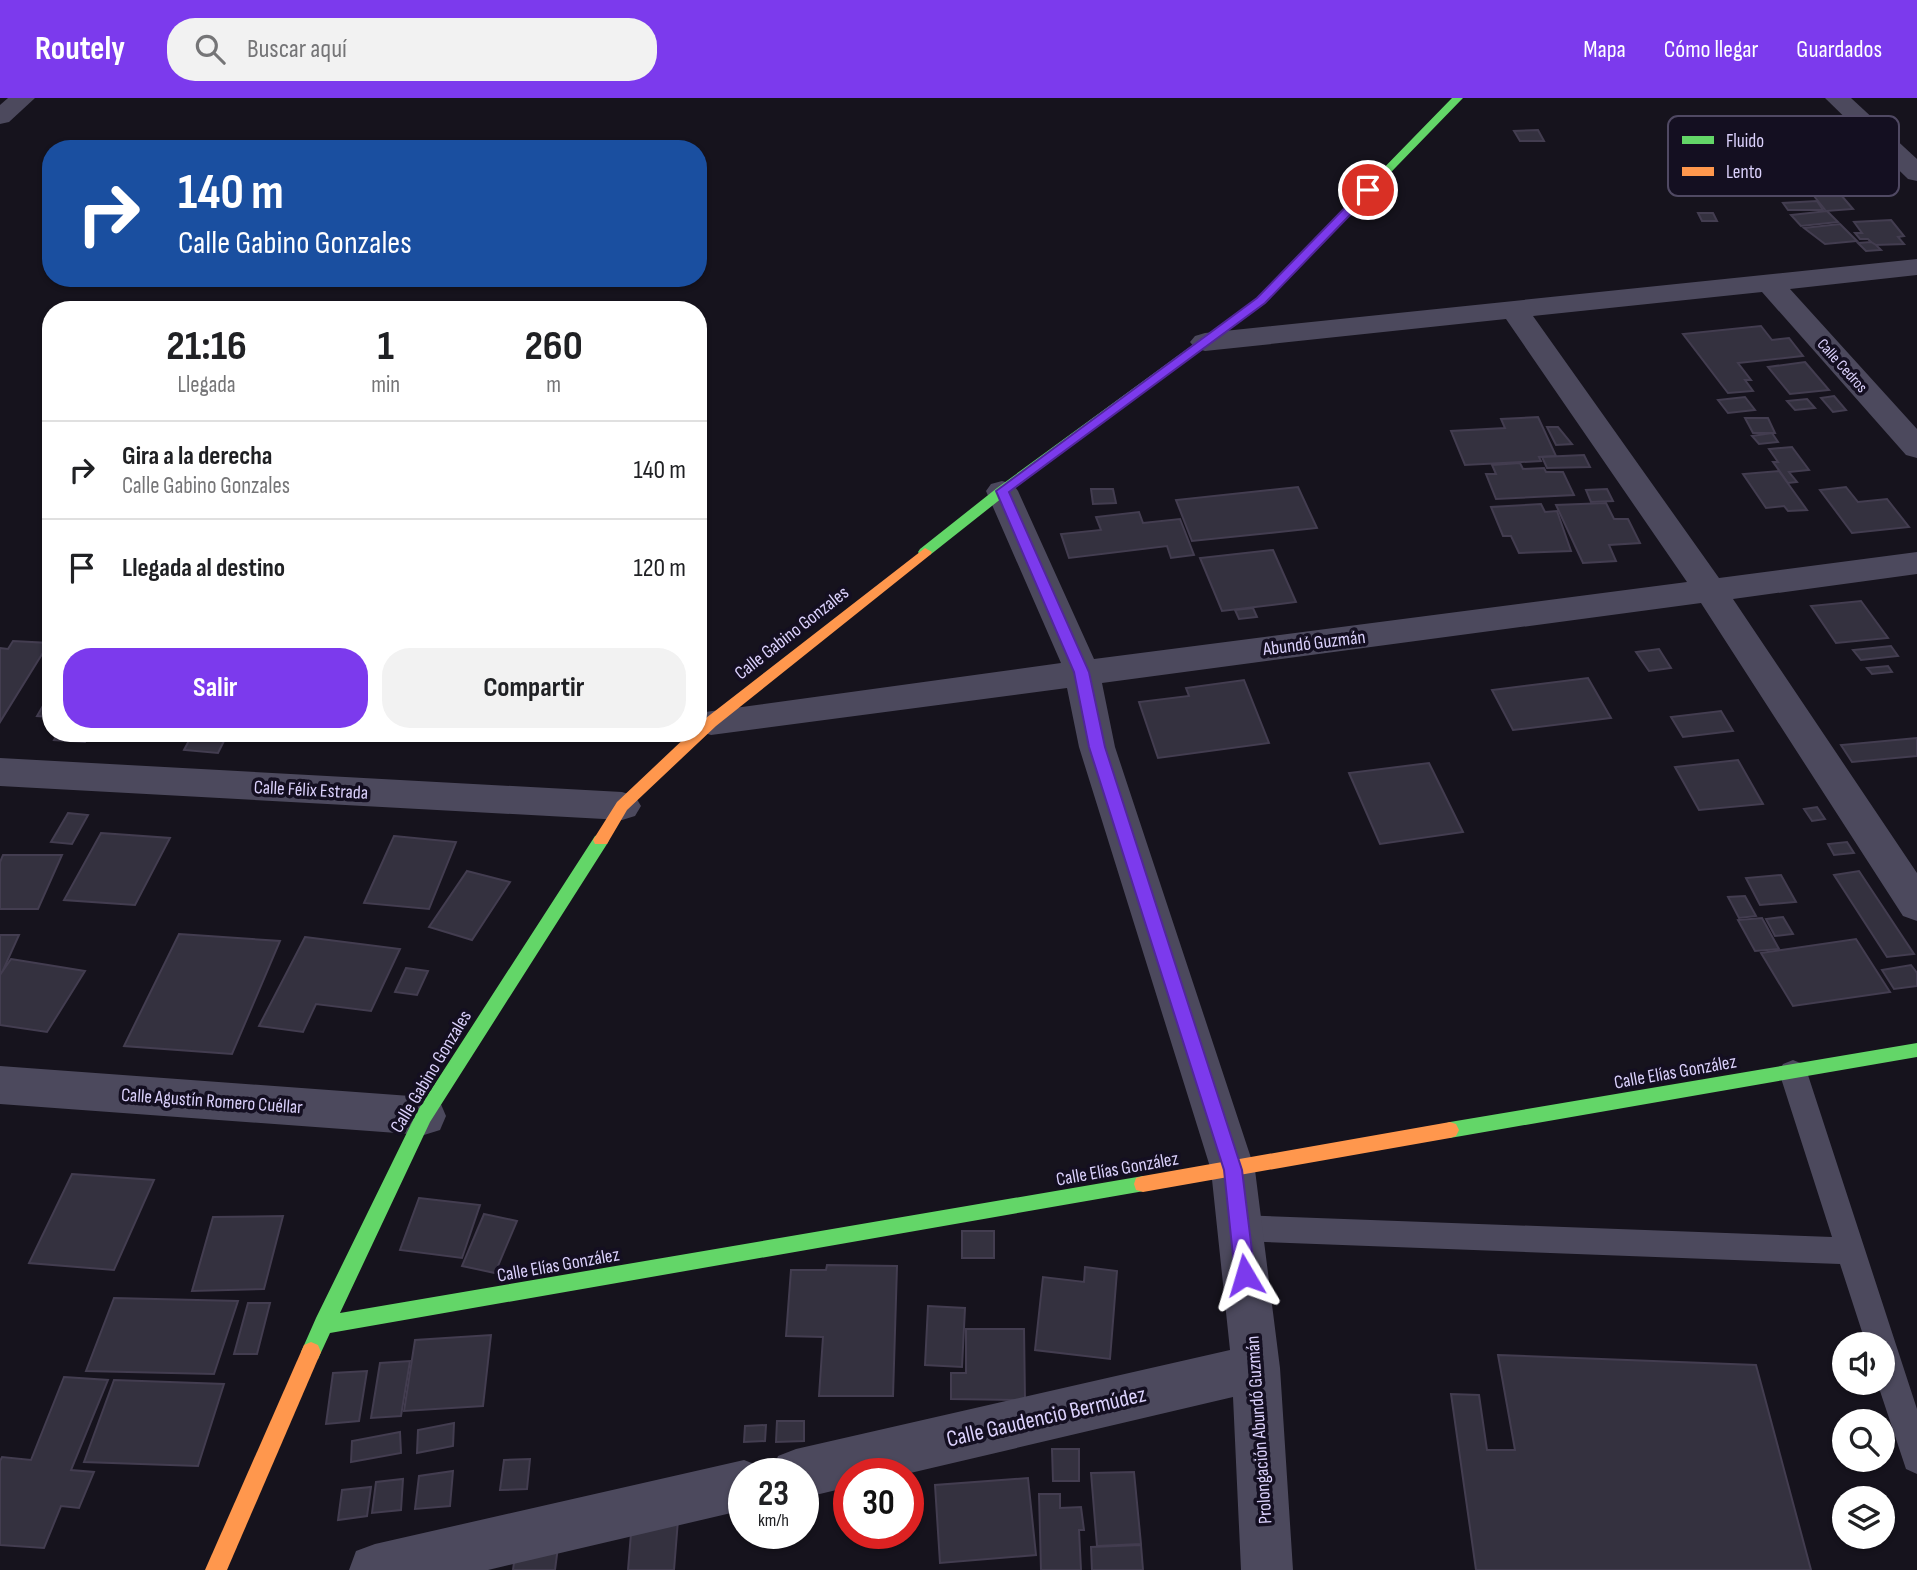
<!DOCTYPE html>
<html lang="es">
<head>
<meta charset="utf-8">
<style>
  body { margin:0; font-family:"Sofia Sans Condensed",sans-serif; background:#f2f2f2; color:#202124; height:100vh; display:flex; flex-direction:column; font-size:26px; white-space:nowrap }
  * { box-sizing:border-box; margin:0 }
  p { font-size:23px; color:#757577 }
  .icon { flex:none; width:38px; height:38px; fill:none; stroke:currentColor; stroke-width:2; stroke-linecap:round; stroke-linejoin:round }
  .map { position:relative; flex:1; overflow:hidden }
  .side { position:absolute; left:42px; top:203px; width:665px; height:441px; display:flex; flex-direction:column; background:#fff; border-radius:28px; box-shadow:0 2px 5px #0004 }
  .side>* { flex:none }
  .guide { position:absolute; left:42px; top:42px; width:665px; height:147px; border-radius:28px; box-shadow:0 2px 5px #0004; background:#1a4fa0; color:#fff; overflow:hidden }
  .tools { position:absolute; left:1832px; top:1234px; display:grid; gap:14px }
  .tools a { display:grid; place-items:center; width:63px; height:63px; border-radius:50%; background:#fff; box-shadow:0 2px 5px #0004; font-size:35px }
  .speed { position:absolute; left:728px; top:1360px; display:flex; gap:14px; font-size:35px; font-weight:700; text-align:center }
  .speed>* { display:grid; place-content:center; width:91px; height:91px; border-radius:50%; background:#fff; box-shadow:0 2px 5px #0004; line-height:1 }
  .speed small { font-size:18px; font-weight:400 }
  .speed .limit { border:10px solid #d22; background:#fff; color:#111 }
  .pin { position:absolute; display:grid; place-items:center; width:60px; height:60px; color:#fff; margin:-30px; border:4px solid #fff; border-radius:50%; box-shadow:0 2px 7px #0007 }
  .me { position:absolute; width:77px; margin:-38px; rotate:353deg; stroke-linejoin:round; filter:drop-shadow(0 0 5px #0008) }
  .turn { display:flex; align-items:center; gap:24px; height:147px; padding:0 21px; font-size:32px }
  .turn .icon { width:91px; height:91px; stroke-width:2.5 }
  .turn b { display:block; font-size:49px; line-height:60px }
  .eta { display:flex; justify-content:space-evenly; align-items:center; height:119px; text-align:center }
  .eta b { font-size:42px; font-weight:700; line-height:49px }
  .primary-button { display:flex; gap:14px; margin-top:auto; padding:14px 21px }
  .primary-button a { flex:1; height:80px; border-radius:28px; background:#7c3aed; color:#fff; font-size:28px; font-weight:700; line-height:80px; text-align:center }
  .primary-button a+a { background:#f2f2f2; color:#202124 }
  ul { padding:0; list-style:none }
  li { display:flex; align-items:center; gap:21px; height:98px; padding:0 21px; border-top:2px solid #e0e0e0 }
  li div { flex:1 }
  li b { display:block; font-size:26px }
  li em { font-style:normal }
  header { display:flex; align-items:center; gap:42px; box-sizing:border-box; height:98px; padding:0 35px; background:#7c3aed; color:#fff }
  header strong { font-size:33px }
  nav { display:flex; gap:38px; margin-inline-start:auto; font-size:24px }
  .search { width:490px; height:63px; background:#f2f2f2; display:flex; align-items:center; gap:18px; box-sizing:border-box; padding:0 24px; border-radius:28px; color:#757577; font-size:26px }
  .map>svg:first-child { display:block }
</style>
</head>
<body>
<header>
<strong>Routely</strong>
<div class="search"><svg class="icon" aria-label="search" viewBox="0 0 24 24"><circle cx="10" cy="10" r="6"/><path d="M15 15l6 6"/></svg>Buscar aquí</div>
<nav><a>Mapa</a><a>Cómo llegar</a><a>Guardados</a></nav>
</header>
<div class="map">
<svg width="1917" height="1472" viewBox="0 0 1917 1472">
  <rect width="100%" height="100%" fill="#16131d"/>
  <g fill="#34313f" stroke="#433d50" stroke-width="2">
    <path d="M1538,32L1544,43H1520L1514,33Z"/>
    <path d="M1841,97L1853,111L1826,113L1814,98Z"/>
    <path d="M1817,103L1823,112H1788L1783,105Z"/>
    <path d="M1827,113L1838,124L1801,128L1791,117Z"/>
    <path d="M1698,115H1713L1717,123H1702Z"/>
    <path d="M1891,122L1904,138L1898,139L1904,146L1874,147L1868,141H1860L1855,135H1862L1854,124Z"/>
    <path d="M1840,126L1857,143L1825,146L1804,130Z"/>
    <path d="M1871,144L1876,147L1881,152L1866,153L1858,145Z"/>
    <path d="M1761,228L1772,242L1789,240L1803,258L1738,265L1751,282H1745L1753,293L1728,295L1683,236Z"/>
    <path d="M1805,264L1829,292L1790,296L1768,269Z"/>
    <path d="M1834,298L1846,312L1833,314L1821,300Z"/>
    <path d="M1745,299L1755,312L1728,315L1718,302Z"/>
    <path d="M1807,301L1815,310L1795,312L1787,303Z"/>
    <path d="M1538,319L1556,358L1539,359L1541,363L1465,367L1451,333L1505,330L1501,321Z"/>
    <path d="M1745,320H1768L1775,335H1753Z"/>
    <path d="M1547,329H1558L1572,346L1556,347Z"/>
    <path d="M1772,335L1778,344L1759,346L1752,338Z"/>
    <path d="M1792,349L1809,372L1789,374L1797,384L1788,385L1773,364H1778L1769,351Z"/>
    <path d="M1584,357L1590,369L1547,370L1542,359Z"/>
    <path d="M1520,365L1523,371L1544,370L1546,374H1563L1574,397L1496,401L1486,376H1496L1492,367Z"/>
    <path d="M1779,373L1807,412L1788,413L1784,408L1766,410L1743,376Z"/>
    <path d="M1298,389L1317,430L1192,443L1176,402Z"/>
    <path d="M1846,389L1858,404L1887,401L1909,429L1852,435L1820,392Z"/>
    <path d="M1091,391H1113L1116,405L1093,406Z"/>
    <path d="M1607,391L1613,403L1591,404L1586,392Z"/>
    <path d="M1606,405L1614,421H1628L1640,445L1609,447L1616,463L1583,465L1556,407Z"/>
    <path d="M1541,406L1545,414L1557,413L1571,453L1519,455L1511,438H1503L1491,409Z"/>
    <path d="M1139,414L1143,425L1180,421L1194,457L1171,460L1167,448L1069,460L1061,436L1101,432L1096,419Z"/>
    <path d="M1273,452L1296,504L1222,513L1200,460Z"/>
    <path d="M1861,503L1888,540L1836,545L1811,508Z"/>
    <path d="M1253,510L1257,519L1239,521L1235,512Z"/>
    <path d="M13,543L49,545L0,624V550L8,551Z"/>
    <path d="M1891,548L1898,558L1861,562L1853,552Z"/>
    <path d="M1659,551L1671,570L1649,573L1636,554Z"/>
    <path d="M1888,568L1892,574L1872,576L1867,570Z"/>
    <path d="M1588,580L1611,620L1513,632L1492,592Z"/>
    <path d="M1244,582L1269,645L1158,660L1139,604L1189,598L1186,590Z"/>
    <path d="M51,594V619L37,618Z"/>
    <path d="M1721,613L1733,633L1683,639L1671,619Z"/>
    <path d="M58,635H90L85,644L54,642Z"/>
    <path d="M193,635H228L218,655L184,652Z"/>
    <path d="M385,635H429L427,643H383Z"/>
    <path d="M1917,640V658L1852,664L1841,647Z"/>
    <path d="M1738,662L1763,706L1699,712L1675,669Z"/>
    <path d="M1429,665L1463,734L1380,746L1349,675Z"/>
    <path d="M1817,709L1825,721L1812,723L1804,711Z"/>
    <path d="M68,715L88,717L72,746L51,744Z"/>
    <path d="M101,735L170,740L135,807L64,802Z"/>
    <path d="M394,738L456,744L429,811L364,805Z"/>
    <path d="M1847,744L1854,755L1834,757L1828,746Z"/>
    <path d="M3,757H62L38,811H0V764Z"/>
    <path d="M467,773L510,784L472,842L429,829Z"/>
    <path d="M1859,773L1914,856L1887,859L1834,777Z"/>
    <path d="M1781,777L1796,804L1760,807L1746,780Z"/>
    <path d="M1745,798L1756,818L1739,820L1728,799Z"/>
    <path d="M1783,819L1793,836L1775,838L1766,821Z"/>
    <path d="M1762,820L1779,851L1755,853L1738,822Z"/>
    <path d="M179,836L280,843L232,956L124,948Z"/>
    <path d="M0,837H19L0,879Z"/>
    <path d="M305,839L400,851L371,913L316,906L303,934L259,928Z"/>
    <path d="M1856,841L1890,894L1793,908L1761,855Z"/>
    <path d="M11,861L85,873L47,934L0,927V877Z"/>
    <path d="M1911,867L1917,875V888L1894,891L1882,872Z"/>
    <path d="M406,870L428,873L417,897L395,894Z"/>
    <path d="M72,1076L154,1082L114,1172L29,1165Z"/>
    <path d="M419,1100L480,1107L462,1160L400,1152Z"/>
    <path d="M484,1116L517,1123L495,1175L462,1168Z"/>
    <path d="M283,1118L264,1191L192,1193L213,1119Z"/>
    <rect x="962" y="1133" width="32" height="27"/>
    <path d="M827,1167L897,1168L893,1298H819L823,1239L786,1238L791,1172H826Z"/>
    <path d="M1085,1169L1117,1173L1110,1261L1035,1252L1043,1179L1084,1184Z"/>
    <path d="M114,1200L238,1203L214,1276L86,1273Z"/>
    <path d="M248,1205H270L257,1256H234Z"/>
    <path d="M928,1208L965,1210L962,1269L925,1267Z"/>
    <path d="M966,1231H1024L1025,1302L951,1301V1275H966Z"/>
    <path d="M491,1237L483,1308L404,1313L415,1242Z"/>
    <path d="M1498,1257L1756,1267L1811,1472H1476L1451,1296L1479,1297L1487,1352H1515Z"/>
    <path d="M410,1263L401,1318L371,1320L380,1265Z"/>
    <path d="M367,1273L359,1323L326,1326L333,1275Z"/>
    <path d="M64,1279L108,1282L71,1372L94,1374L79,1410L61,1408L44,1450L0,1447V1363L2,1359L31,1362Z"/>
    <path d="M114,1282L224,1286L198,1368L84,1364Z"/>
    <path d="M777,1323H804V1343L776,1344Z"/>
    <path d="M454,1325L453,1348L417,1355L418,1332Z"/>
    <path d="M766,1327L765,1343L744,1344L745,1328Z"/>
    <path d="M400,1334L401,1355L351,1364L352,1343Z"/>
    <path d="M1052,1351H1079V1383H1053Z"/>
    <path d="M530,1361L527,1391L500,1392L504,1362Z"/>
    <path d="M453,1373L450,1408L415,1411L419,1378Z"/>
    <path d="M1134,1374L1141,1446L1097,1448L1091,1375Z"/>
    <path d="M1028,1380L1036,1457L940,1465L935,1387Z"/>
    <path d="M403,1381L401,1412L372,1415L376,1384Z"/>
    <path d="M371,1389L367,1418L338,1422L342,1392Z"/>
    <path d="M1039,1396H1060V1410L1081,1409L1084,1432H1079L1081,1472H1041Z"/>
    <path d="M678,1422L674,1472H628L632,1423Z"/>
    <path d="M559,1441L555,1472H513L517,1442Z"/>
    <path d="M1141,1447L1143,1472H1092L1091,1449Z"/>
  </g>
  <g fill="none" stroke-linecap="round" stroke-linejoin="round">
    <path fill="#4c495d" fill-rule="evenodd" d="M1793,962L1803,966L1807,974L1917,1311V1376L1906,1371L1877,1284H1883V1246H1866L1840,1166L1239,1143L1229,1139L1224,1130L1229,1121L1239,1117L1832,1139L1779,974L1783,966Z"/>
    <g fill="#4c495d" fill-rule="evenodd">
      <path d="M8,0H35L9,24L0,26V7Z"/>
      <path d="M1825,0H1851L1917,61V83L1908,81Z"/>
      <path d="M1917,161V177L1790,191L1917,331V360L1906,357L1762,194L1533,218L1719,480L1917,454V476L1733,501L1917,775V823L1903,818L1701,505L1102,585L1115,649L1255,1072L1280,1270L1293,1472H1241L1233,1299L906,1376H849V1389L803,1400V1376H771L778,1358L796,1351L1230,1252L1211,1072L1079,649L1067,590L711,637L698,633V615L1061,565L986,393L991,386L1002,383L1013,386L1018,393L1094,561L1687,484L1506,221L1205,253L1195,250L1190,244L1195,238L1205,235Z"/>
      <path d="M0,660L622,694L635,698L641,708L635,718L622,722L0,688Z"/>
      <path d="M0,968L424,999L440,1004L446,1018L440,1032L424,1037L0,1006Z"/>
      <path d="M744,1362L762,1369L765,1376H744V1412L488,1472H349L356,1453L375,1446Z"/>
    </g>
    <g fill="#63d668" fill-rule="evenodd">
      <path d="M1452,0H1463L1265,204L1007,396L930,457H920L918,454L920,451L997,390L1257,200Z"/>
      <path d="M601,736L607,738L609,742L607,746L430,1024L340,1215L1143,1078L1150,1080L1152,1086L1150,1092L330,1235L318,1261L311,1264L304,1261L301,1254L316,1220L418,1012L595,738Z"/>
      <path d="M1917,945V959L1450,1040L1444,1038L1441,1032L1444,1026L1450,1024Z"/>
    </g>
    <g fill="#ff974d" fill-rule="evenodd">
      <path d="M925,450L932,454L930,457L716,628L627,712L607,746H595L593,742L617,704L690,635H698V627L706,620Z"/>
      <path d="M1450,1024L1456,1026L1459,1032L1456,1038L1450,1040L1143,1094L1136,1092L1134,1086L1136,1080L1143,1078Z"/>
      <path d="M311,1244L318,1247L321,1254L227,1472H205L304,1247Z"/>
    </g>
  </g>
  <path fill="#7c3aed" stroke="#51269a" stroke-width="2" d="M1364,90L1374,92L1265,205L1009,394L1089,574L1105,649L1242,1072L1255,1177L1252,1183L1245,1186L1238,1183L1235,1177L1224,1072L1089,649L1074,574L996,393L1257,200Z"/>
  <g text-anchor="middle" stroke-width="7" stroke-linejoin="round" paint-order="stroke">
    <g font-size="16" fill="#dbd1fc" stroke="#140f21">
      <text transform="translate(1843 267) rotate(48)" y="6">Calle Cedros</text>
    </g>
    <g font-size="19" fill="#dbd1fc" stroke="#140f21">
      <text transform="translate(791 534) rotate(-38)" y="7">Calle Gabino Gonzales</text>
      <text transform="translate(1314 544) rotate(-7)" y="7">Abundó Guzmán</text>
      <text transform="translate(311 691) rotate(3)" y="7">Calle Félix Estrada</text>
      <text transform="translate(430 973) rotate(-59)" y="7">Calle Gabino Gonzales</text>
      <text transform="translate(1675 973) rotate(-10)" y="7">Calle Elías González</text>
      <text transform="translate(212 1002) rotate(4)" y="7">Calle Agustín Romero Cuéllar</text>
      <text transform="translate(1117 1070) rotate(-10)" y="7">Calle Elías González</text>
      <text transform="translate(558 1166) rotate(-10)" y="7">Calle Elías González</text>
      <text transform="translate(1258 1332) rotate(-94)" y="7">Prolongación Abundó Guzmán</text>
    </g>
    <g font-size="23" fill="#dbd1fc" stroke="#140f21">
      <text transform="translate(1046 1318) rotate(-13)" y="8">Calle Gaudencio Bermúdez</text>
    </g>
  </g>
  <rect x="1668" y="18" width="231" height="80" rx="10" fill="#140f21" stroke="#504963" stroke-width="2"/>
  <rect x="1682" y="38" width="32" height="8" fill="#63d668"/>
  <rect x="1682" y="69" width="32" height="9" fill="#ff974d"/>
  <g font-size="19" fill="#dbd1fc">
    <text x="1726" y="49">Fluido</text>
    <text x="1726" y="80">Lento</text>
  </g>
</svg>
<div class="tools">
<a><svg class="icon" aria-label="sound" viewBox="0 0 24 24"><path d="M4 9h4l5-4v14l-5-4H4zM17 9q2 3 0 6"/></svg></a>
<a><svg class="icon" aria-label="search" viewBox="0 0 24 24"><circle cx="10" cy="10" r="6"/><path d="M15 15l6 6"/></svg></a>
<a><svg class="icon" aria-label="layers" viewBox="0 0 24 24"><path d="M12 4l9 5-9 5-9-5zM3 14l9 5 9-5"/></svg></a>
</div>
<div class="speed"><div>23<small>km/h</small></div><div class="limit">30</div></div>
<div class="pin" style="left:1368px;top:92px;background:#d93025"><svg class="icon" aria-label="arrive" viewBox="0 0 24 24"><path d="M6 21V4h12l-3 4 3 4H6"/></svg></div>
<svg class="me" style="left:1245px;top:1177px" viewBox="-20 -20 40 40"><path d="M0-17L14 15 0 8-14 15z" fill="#7c3aed" stroke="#fff" stroke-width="4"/></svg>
<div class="guide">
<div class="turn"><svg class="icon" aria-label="right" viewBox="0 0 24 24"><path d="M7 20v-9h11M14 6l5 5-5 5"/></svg><div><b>140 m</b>Calle Gabino Gonzales</div></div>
</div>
<section class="side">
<div class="eta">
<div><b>21:16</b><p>Llegada</p></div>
<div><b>1</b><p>min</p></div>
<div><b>260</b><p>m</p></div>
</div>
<ul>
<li><svg class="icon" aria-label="right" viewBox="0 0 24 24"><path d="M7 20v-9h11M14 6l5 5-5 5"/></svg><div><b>Gira a la derecha</b><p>Calle Gabino Gonzales</p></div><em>140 m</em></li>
<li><svg class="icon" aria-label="arrive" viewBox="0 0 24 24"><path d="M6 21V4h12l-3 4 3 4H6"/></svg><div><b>Llegada al destino</b></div><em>120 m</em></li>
</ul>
<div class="primary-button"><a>Salir</a><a>Compartir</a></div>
</section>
</div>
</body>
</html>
